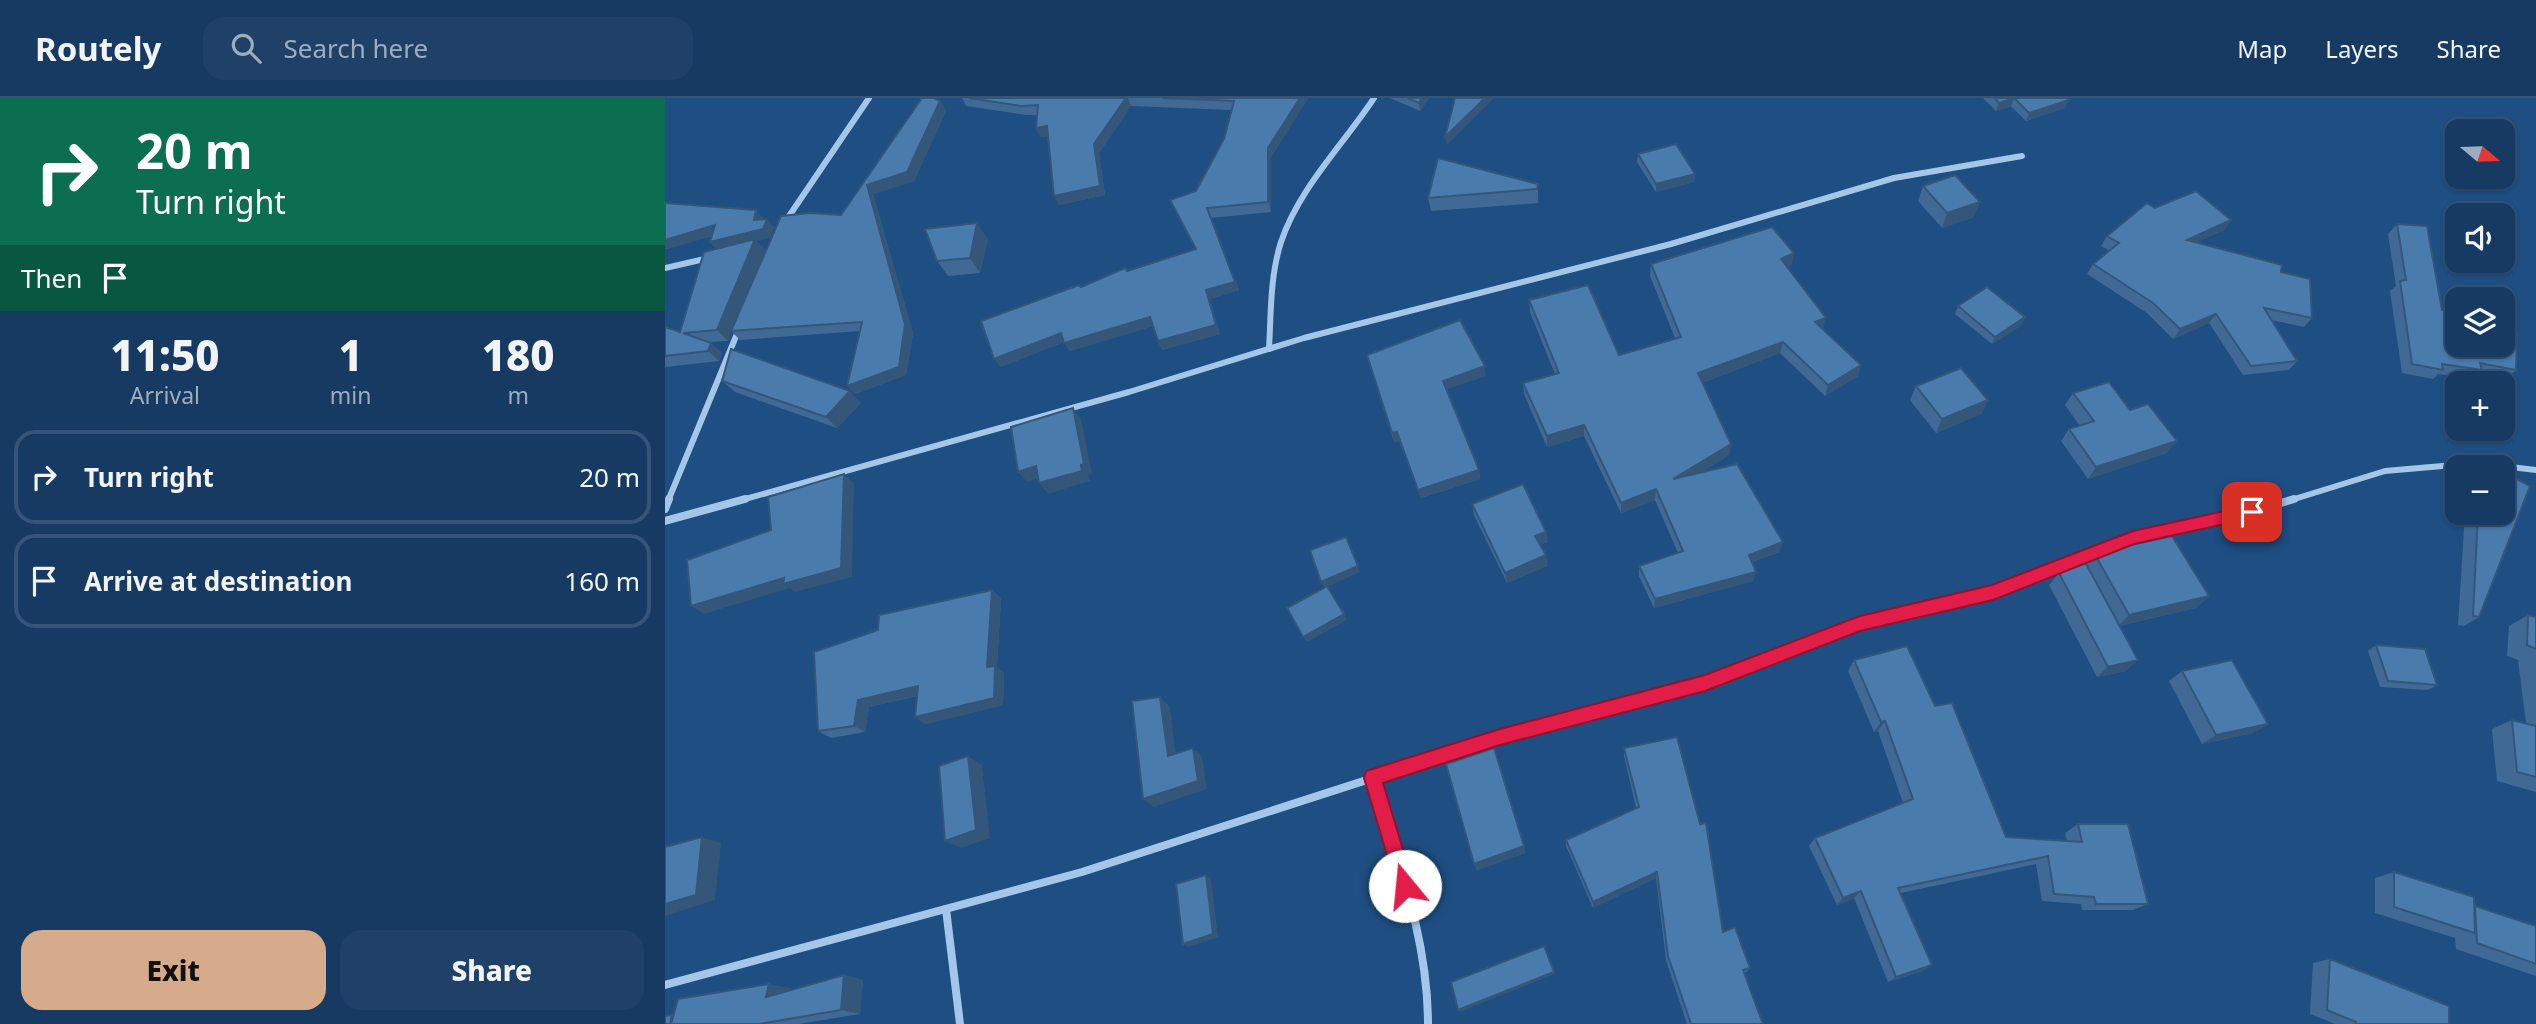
<!DOCTYPE html>
<html lang="en">
<head>
<meta charset="utf-8">
<style>
  body { margin:0; font-family:"Noto Sans",sans-serif; background:#1f4168; color:#f1f3f6; height:100vh; display:flex; flex-direction:column; font-size:26px; white-space:nowrap }
  * { box-sizing:border-box; margin:0 }
  p { font-size:23px; color:#9eadbe }
  .icon { flex:none; width:38px; height:38px; fill:none; stroke:currentColor; stroke-width:2; stroke-linecap:round; stroke-linejoin:round }
  .map { position:relative; flex:1; overflow:hidden }
  .side { display:flex; flex-direction:column; background:#163a62; width:665px }
  .side>* { flex:none }
  .hud { background:#0b6e4f; color:#fff; overflow:hidden }
  .needle { width:46px; rotate:109deg }
  .fabs { position:absolute; left:1780px; top:21px; display:grid; gap:14px }
  .fabs a { display:grid; place-items:center; width:70px; height:70px; border-radius:14px; background:#163a62; box-shadow:0 2px 5px #0004,0 0 0 2px #355477; font-size:35px }
  .pin { position:absolute; display:grid; place-items:center; width:60px; height:60px; color:#fff; margin:-30px; border-radius:14px; box-shadow:0 4px 10px #0006 }
  .me { position:absolute; width:77px; margin:-38px; rotate:343deg; stroke-linejoin:round; filter:drop-shadow(0 0 5px #0008) }
  .turn { display:flex; align-items:center; gap:24px; height:147px; padding:0 21px; font-size:32px }
  .turn .icon { width:91px; height:91px; stroke-width:2.5 }
  .turn b { display:block; font-size:49px; line-height:60px }
  .then { display:flex; align-items:center; height:66px; padding:0 21px; background:#0003; gap:14px; font-size:26px }
  .eta { display:flex; justify-content:space-evenly; align-items:center; height:119px; text-align:center }
  .eta b { font-size:42px; font-weight:800; line-height:49px }
  .button { display:flex; gap:14px; margin-top:auto; padding:14px 21px }
  .button a { flex:1; height:80px; border-radius:21px; background:#d6ab8b; color:#111; font-size:28px; font-weight:800; line-height:80px; text-align:center }
  .button a+a { background:#1f4168; color:#f1f3f6 }
  ul { padding:0; list-style:none }
  li { display:flex; align-items:center; gap:21px; height:94px; margin:0 14px 10px; padding:0 7px; border:4px solid #355477; border-radius:21px }
  li div { flex:1 }
  li b { display:block; font-size:26px }
  li em { font-style:normal }
  header { display:flex; align-items:center; gap:42px; box-sizing:border-box; height:98px; padding:0 35px; background:#163a62; border-bottom:2px solid #355477 }
  header strong { font-size:33px }
  nav { display:flex; gap:38px; margin-inline-start:auto; font-size:24px }
  .search { width:490px; height:63px; background:#1f4168; display:flex; align-items:center; gap:18px; box-sizing:border-box; padding:0 24px; border-radius:21px; color:#9eadbe; font-size:26px }
  main { display:flex; flex:1; min-height:0 }
  .map>svg:first-child { display:block }
</style>
</head>
<body>
<header>
<strong>Routely</strong>
<div class="search"><svg class="icon" aria-label="search" viewBox="0 0 24 24"><circle cx="10" cy="10" r="6"/><path d="M15 15l6 6"/></svg>Search here</div>
<nav><a>Map</a><a>Layers</a><a>Share</a></nav>
</header>
<main>
<section class="side">
<div class="hud">
<div class="turn"><svg class="icon" aria-label="right" viewBox="0 0 24 24"><path d="M7 20v-9h11M14 6l5 5-5 5"/></svg><div><b>20 m</b>Turn right</div></div>
<div class="then">Then<svg class="icon" aria-label="arrive" viewBox="0 0 24 24"><path d="M6 21V4h12l-3 4 3 4H6"/></svg></div>
</div>
<div class="eta">
<div><b>11:50</b><p>Arrival</p></div>
<div><b>1</b><p>min</p></div>
<div><b>180</b><p>m</p></div>
</div>
<ul>
<li><svg class="icon" aria-label="right" viewBox="0 0 24 24"><path d="M7 20v-9h11M14 6l5 5-5 5"/></svg><div><b>Turn right</b></div><em>20 m</em></li>
<li><svg class="icon" aria-label="arrive" viewBox="0 0 24 24"><path d="M6 21V4h12l-3 4 3 4H6"/></svg><div><b>Arrive at destination</b></div><em>160 m</em></li>
</ul>
<div class="button"><a>Exit</a><a>Share</a></div>
</section>
<div class="map">
<svg width="1871" height="926" viewBox="0 0 1871 926">
  <rect width="100%" height="100%" fill="#1e4e82"/>
  <g fill="none" stroke-linecap="round" stroke-linejoin="round">
    <g stroke="#a3c6e9" stroke-width="6">
      <path d="M120,124L204,0"/>
      <path d="M0,170L44,160"/>
      <path d="M604,251C606,216 605,178 616,144C634,90 678,47 709,0"/>
      <path d="M3,403L74,231"/>
      <path d="M73,403L464,294L639,240L1006,146L1229,80L1357,58"/>
      <path d="M1623,403L1720,373L1812,365L1871,372"/>
    </g>
    <g stroke="#a3c6e9" stroke-width="8">
      <path d="M0,411L4,401"/>
      <path d="M0,423L80,401"/>
      <path d="M708,679C732,760 763,840 763,926"/>
      <path d="M281,811L295,926"/>
      <path d="M0,887L417,774L835,639L1040,585L1195,526L1328,494L1467,439L1586,414L1629,401"/>
    </g>
  </g>
  <g fill="#406a95">
    <path d="M297,0H643L606,59V114L546,120L574,192L545,201L555,236L497,252L493,243L488,228L405,253L399,244L335,269L416,189L530,151L510,111L531,93L559,41L566,12L466,8L434,55L440,97L394,107L383,38L376,39L371,30L372,17H361L301,8Z"/>
    <path d="M725,0H764L755,13Z"/>
    <path d="M1318,0H1402L1400,10L1361,23L1346,8L1331,13Z"/>
    <path d="M275,3L281,13L249,83L208,96L248,235L241,277L190,296L182,288L195,233L75,242L66,233L63,243L43,244L57,255L54,263L0,269V229L15,234L51,151L45,144L47,138L1,151L0,150V105L98,120V122L109,129L105,139L91,143L100,152L71,222L176,117Z"/>
    <path d="M973,56L1030,76L1029,84L991,94L972,64Z"/>
    <path d="M873,86V105L766,113L763,100Z"/>
    <path d="M1258,88L1309,119L1277,130L1253,103Z"/>
    <path d="M1490,110L1566,122L1559,132L1532,144L1616,174L1647,220L1639,229L1606,222L1632,263L1624,272L1578,277L1544,225L1508,241L1482,215L1422,176L1428,166L1445,153L1436,148L1442,138Z"/>
    <path d="M1732,126L1777,212L1851,272L1840,282L1812,276L1807,281L1773,276L1768,281L1737,275L1725,193L1731,188L1723,136Z"/>
    <path d="M323,141L315,175L283,178L272,163Z"/>
    <path d="M986,166L1127,167L1122,169L1158,231L1193,278L1160,298L1115,255L1037,285L1066,346L1064,357L1035,375L1115,454L1087,464L1091,474L1088,483L989,510L974,478V468L1013,455L990,402L956,415L919,338L882,349L859,296L858,285L890,276L865,214L864,202L954,257L1010,240L985,178Z"/>
    <path d="M1293,208L1357,227L1327,246L1290,216Z"/>
    <path d="M702,257L821,278L781,291L814,372L815,381L756,400L734,343L729,344Z"/>
    <path d="M57,283L196,305L172,330L70,294Z"/>
    <path d="M1251,288L1323,302L1316,316L1271,335L1245,302Z"/>
    <path d="M1408,295L1465,312L1502,355L1423,381L1396,343L1404,331L1415,328L1400,307Z"/>
    <path d="M807,406L881,434L882,444L875,447L881,457L882,468L842,485L809,417Z"/>
    <path d="M1800,415H1838L1814,519L1799,528L1793,527Z"/>
    <path d="M1429,455L1544,498L1531,510L1454,528L1461,573L1432,579L1384,487L1394,475L1421,466Z"/>
    <path d="M327,492L336,501L332,569L339,575L338,607L261,626L250,619L252,598L204,609L200,634L166,640L153,633Z"/>
    <path d="M1863,517L1871,519V694L1832,683L1827,631L1847,622L1861,625L1853,562L1842,558L1844,528Z"/>
    <path d="M1711,547L1772,587L1763,592L1715,589L1703,553Z"/>
    <path d="M1189,562L1270,608L1341,739L1402,743L1400,735L1413,726L1483,806L1468,812H1417L1416,806L1377,803L1371,766L1236,795L1258,873L1223,884L1189,800L1172,807L1144,748L1150,740L1238,705L1213,633L1209,634L1183,573Z"/>
    <path d="M1517,573L1603,626L1588,635L1537,646L1504,583Z"/>
    <path d="M959,650L1058,834L1085,870L1081,874L1079,875L1098,926H1022L1001,862L991,780L928,810L901,748V742L971,710L959,658Z"/>
    <path d="M1729,774L1809,808L1871,828V878L1791,851L1790,840L1710,815V780Z"/>
    <path d="M1665,861L1784,926H1670L1645,916L1648,865Z"/>
    <path d="M179,877L198,882L195,916L134,926H0L8,917L125,890L124,892Z"/>
  </g>
  <g fill="#345679">
    <path d="M461,0H463L466,8L434,55L440,97L394,107L389,98L429,46Z"/>
    <path d="M635,0H643L606,59V114L603,104V50Z"/>
    <path d="M757,0H764L755,13L754,5Z"/>
    <path d="M820,0H829L782,47L780,39Z"/>
    <path d="M1349,0L1346,8L1331,13L1334,5Z"/>
    <path d="M1404,2L1400,10L1361,23L1364,15Z"/>
    <path d="M275,3L281,13L249,83L208,96L248,235L241,277L190,296L182,288L234,269L202,87Z"/>
    <path d="M382,28L387,37L376,39L371,30Z"/>
    <path d="M1030,76L1029,84L991,94V86Z"/>
    <path d="M1315,104L1309,119L1277,130L1282,115Z"/>
    <path d="M542,110L574,192L545,201L555,236L497,252L493,243L541,192Z"/>
    <path d="M91,112L98,120L97,130L89,122Z"/>
    <path d="M102,121L109,129L105,139L91,143L100,152L63,243L52,232V152L45,144Z"/>
    <path d="M1566,122L1559,132L1516,151L1522,142Z"/>
    <path d="M312,125L323,141L315,175L305,160Z"/>
    <path d="M50,127L57,135L1,151L0,150V142Z"/>
    <path d="M1129,155L1127,167L1113,173L1116,161Z"/>
    <path d="M1551,216L1544,225L1508,241L1515,231Z"/>
    <path d="M485,219L489,228L405,253L399,245Z"/>
    <path d="M1360,219L1357,227L1327,246L1330,239Z"/>
    <path d="M1161,220L1158,231L1150,224Z"/>
    <path d="M396,235L402,243L335,269L329,261Z"/>
    <path d="M1118,244L1115,255L1031,287L1033,275Z"/>
    <path d="M46,245L57,255L54,263L43,253Z"/>
    <path d="M1196,267L1193,278L1160,298L1163,287Z"/>
    <path d="M820,268L821,278L780,292L778,283Z"/>
    <path d="M185,293L196,305L172,330L161,319Z"/>
    <path d="M1323,302L1316,316L1271,335L1277,321Z"/>
    <path d="M408,310L416,321L427,376L423,377L425,383L383,396L374,385Z"/>
    <path d="M919,327V338L882,349V338Z"/>
    <path d="M732,334L734,343L729,344L727,335Z"/>
    <path d="M1512,343L1502,355L1423,381L1431,369Z"/>
    <path d="M1066,346L1064,357L1007,392L1008,381Z"/>
    <path d="M371,368L380,378L362,384L353,374Z"/>
    <path d="M814,372L815,381L756,400L753,392Z"/>
    <path d="M179,376L189,385L187,479L130,494L125,490L39,516L26,508Z"/>
    <path d="M991,391L990,402L956,415V405Z"/>
    <path d="M881,434L882,444L871,449L870,438Z"/>
    <path d="M1118,444L1115,454L1081,466L1084,457Z"/>
    <path d="M881,457L882,468L842,485L840,475Z"/>
    <path d="M693,468L695,474L659,490L656,484Z"/>
    <path d="M1091,474L1088,483L989,510L990,501Z"/>
    <path d="M327,492L336,501L332,569L339,575L338,607L261,626L250,619L322,569Z"/>
    <path d="M1544,498L1531,510L1453,528L1464,517Z"/>
    <path d="M679,516L682,522L642,544L638,539Z"/>
    <path d="M1473,562L1461,573L1432,579L1443,569Z"/>
    <path d="M253,588L263,595L204,609L200,634L189,628L193,602Z"/>
    <path d="M495,599L505,609L512,667L503,658Z"/>
    <path d="M1220,623L1213,633L1209,634L1216,624Z"/>
    <path d="M1603,626L1588,635L1537,646L1551,637Z"/>
    <path d="M528,650L537,659L542,691L489,709L478,701Z"/>
    <path d="M303,658L317,667L325,740L296,750L280,743Z"/>
    <path d="M37,739L56,745L50,802L0,818V806Z"/>
    <path d="M859,748L861,755L811,773L809,766Z"/>
    <path d="M992,774L991,780L928,810V804Z"/>
    <path d="M541,777L546,781L553,839L523,849L518,846Z"/>
    <path d="M1196,793L1189,800L1172,807L1178,800Z"/>
    <path d="M1267,867L1258,873L1223,884L1231,879Z"/>
    <path d="M889,874L890,876L795,914L793,912Z"/>
    <path d="M179,877L198,882L195,916L176,912Z"/>
    <path d="M104,886L125,890L122,903L101,899Z"/>
  </g>
  <g fill="#4a7bad" stroke="#345679" stroke-width="2">
    <path d="M257,0H269L275,3L242,74L202,87L240,226L234,269L182,288L197,224L66,233L116,118L145,115L176,117Z"/>
    <path d="M304,0H461L429,46L435,88L389,98L382,28L371,30L373,7L356,8Z"/>
    <path d="M497,0H635L603,50V104L542,110L570,184L541,192L551,227L493,243L485,219L399,245L396,235L329,261L316,223L414,187L416,189L460,170L462,173L531,151L505,102L531,93L559,41L569,3Z"/>
    <path d="M742,0H757L754,5Z"/>
    <path d="M790,0H820L780,39Z"/>
    <path d="M1329,0H1402L1404,2L1364,15L1349,0L1334,5Z"/>
    <path d="M1011,46L1030,76L991,86L973,56Z"/>
    <path d="M773,60L873,86L872,91L763,100Z"/>
    <path d="M1290,77L1315,104L1282,115L1258,88Z"/>
    <path d="M1531,93L1566,122L1522,142L1617,167L1616,174L1645,181L1647,220L1599,210L1632,263L1586,268L1551,216L1515,231L1488,205L1428,166L1454,145L1442,138L1482,105L1490,110Z"/>
    <path d="M0,105L91,112L89,122L102,121L98,131L45,144L50,127L0,142Z"/>
    <path d="M312,125L305,160L272,163L260,131Z"/>
    <path d="M1732,126L1762,128L1777,212L1792,216V247H1838V231L1852,235L1851,272L1815,265L1817,272L1777,266L1778,272L1747,266L1735,183L1741,182Z"/>
    <path d="M1107,129L1129,155L1116,161L1161,220L1150,224L1196,267L1163,287L1118,244L1033,275L1066,346L1008,381L1072,366L1118,444L1084,457L1091,474L990,501L974,468L1018,453L991,391L956,405L919,327L882,338L858,285L894,275L864,202L923,187L954,257L1016,239L986,166Z"/>
    <path d="M90,141L52,232L18,235L46,245L43,253L0,258V229L15,234L39,154Z"/>
    <path d="M1322,189L1360,219L1330,239L1293,208Z"/>
    <path d="M795,222L820,268L778,283L814,372L753,392L732,334L727,335L702,257Z"/>
    <path d="M66,251L185,293L161,319L57,283Z"/>
    <path d="M1296,270L1323,302L1277,321L1251,288Z"/>
    <path d="M1444,284L1465,312L1483,306L1512,343L1431,369L1404,331L1429,323L1408,295Z"/>
    <path d="M408,310L419,366L416,367L417,373L374,385L371,368L353,374L346,329Z"/>
    <path d="M1815,364L1827,369H1815Z"/>
    <path d="M1838,374L1865,388L1814,519L1808,518L1813,415H1838Z"/>
    <path d="M179,376L176,470L118,486L119,480L26,508L22,462L106,432L103,399Z"/>
    <path d="M858,386L881,434L870,438L881,457L840,475L807,406Z"/>
    <path d="M1507,438L1544,498L1464,517L1429,455Z"/>
    <path d="M681,439L693,468L656,484L645,452Z"/>
    <path d="M1419,462L1473,562L1443,569L1394,475Z"/>
    <path d="M662,488L679,516L638,539L622,510Z"/>
    <path d="M327,492L322,569L330,568L329,600L250,619L253,588L193,602L189,628L153,633L149,554L213,532L214,517Z"/>
    <path d="M1863,517L1871,519V551L1862,547Z"/>
    <path d="M1711,547L1760,551L1772,587L1723,583Z"/>
    <path d="M1242,548L1270,608L1287,605L1341,739L1417,744L1413,726H1463L1483,806H1431L1429,799L1389,796L1383,758L1233,790L1267,867L1231,879L1196,793L1178,800L1150,740L1248,701L1220,623L1216,624L1189,562Z"/>
    <path d="M1567,562L1603,626L1551,637L1517,573Z"/>
    <path d="M495,599L503,658L528,650L533,683L478,701L467,603Z"/>
    <path d="M1847,622L1871,628V679L1852,674Z"/>
    <path d="M1012,639L1035,726L1041,725L1058,834L1070,829L1085,870L1078,872L1098,926H1026L1003,858L992,774L928,804L901,742L974,709L959,650Z"/>
    <path d="M829,650L859,748L809,766L781,666Z"/>
    <path d="M303,658L311,732L280,743L274,668Z"/>
    <path d="M37,739L31,797L0,806V749Z"/>
    <path d="M1729,774L1809,799L1810,835L1729,809Z"/>
    <path d="M541,777L548,836L518,846L511,786Z"/>
    <path d="M1810,808L1871,828V866L1812,845Z"/>
    <path d="M879,848L889,874L793,912L786,884Z"/>
    <path d="M1665,861L1784,908V926H1691V924L1662,912Z"/>
    <path d="M179,877L176,912L94,926H6L13,901L104,886L101,899Z"/>
    <path d="M7,917L5,926H0V918Z"/>
  </g>
  <path fill="#e11d48" stroke="#92132f" stroke-width="2" d="M1587,407L1594,414L1587,420L1469,446L1328,502L1195,533L1040,593L835,647L718,685L749,788L746,794L740,797L733,794L699,680L701,673L835,631L1040,577L1195,518L1327,487L1468,433Z"/>
</svg>
<div class="fabs">
<a><svg class="needle" viewBox="-14 -14 28 28"><path d="M0-13l5 13h-10z" fill="#e53935"/><path d="M0 13l5-13h-10z" fill="#9eadbe"/></svg></a>
<a><svg class="icon" aria-label="sound" viewBox="0 0 24 24"><path d="M4 9h4l5-4v14l-5-4H4zM17 9q2 3 0 6"/></svg></a>
<a><svg class="icon" aria-label="layers" viewBox="0 0 24 24"><path d="M12 4l9 5-9 5-9-5zM3 14l9 5 9-5"/></svg></a>
<a>+</a>
<a>−</a>
</div>
<div class="pin" style="left:1587px;top:414px;background:#d93025"><svg class="icon" aria-label="arrive" viewBox="0 0 24 24"><path d="M6 21V4h12l-3 4 3 4H6"/></svg></div>
<svg class="me" style="left:740px;top:788px" viewBox="-20 -20 40 40"><circle r="19" fill="#fff"/><path d="M0-13L10 11 0 6-10 11z" fill="#e11d48"/></svg>
</div>
</main>
</body>
</html>
